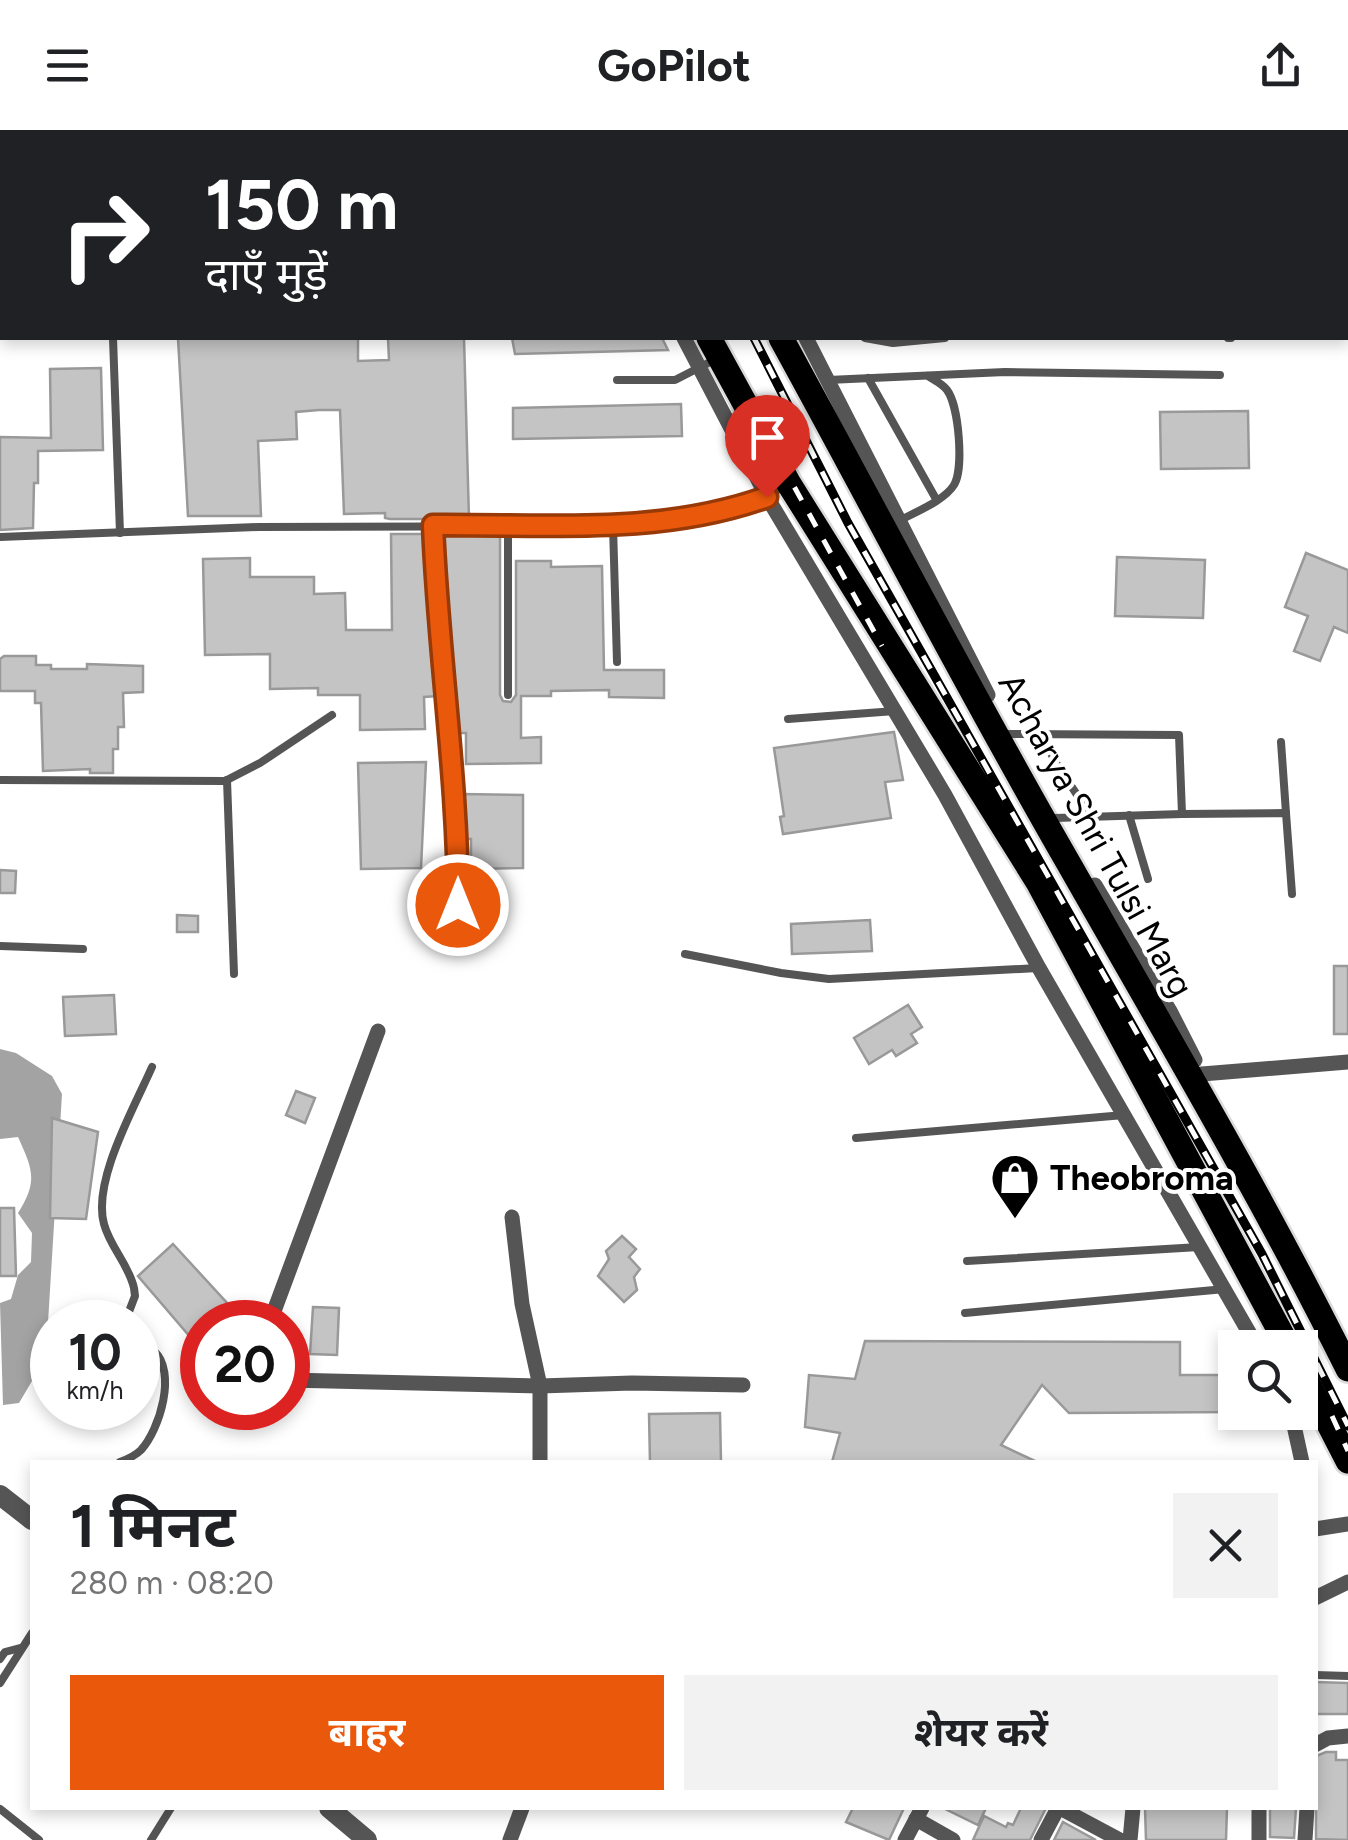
<!DOCTYPE html>
<html lang="hi">
<head>
<meta charset="utf-8">
<style>
  body { margin:0; font-family:Figtree,"Noto Sans Devanagari",sans-serif; background:#f2f2f2; color:#202124; height:100vh; display:flex; flex-direction:column; font-size:38px; white-space:nowrap }
  * { box-sizing:border-box; margin:0 }
  p { font-size:32px; color:#757577 }
  .icon { flex:none; width:55px; height:55px; fill:none; stroke:currentColor; stroke-width:2; stroke-linecap:round; stroke-linejoin:round }
  .map { position:relative; flex:1; overflow:hidden }
  .details { position:absolute; left:30px; top:1330px; width:1288px; height:350px; display:flex; flex-direction:column; background:#fff; border-radius:0px; box-shadow:0 5px 15px #0003 }
  .details>* { flex:none }
  .top-card { position:absolute; left:0px; top:0px; width:1350px; height:210px; box-shadow:0 5px 15px #0003; background:#202124; color:#fff; overflow:hidden }
  .controls { position:absolute; left:1218px; top:1200px; display:grid; gap:20px }
  .controls a { display:grid; place-items:center; width:100px; height:100px; border-radius:0px; background:#fff; box-shadow:0 5px 15px #0003; font-size:50px }
  .speed { position:absolute; left:30px; top:1170px; display:flex; gap:20px; font-size:50px; font-weight:700; text-align:center }
  .speed>* { display:grid; place-content:center; width:130px; height:130px; border-radius:50%; background:#fff; box-shadow:0 5px 15px #0003; line-height:1 }
  .speed small { font-size:25px; font-weight:400 }
  .speed .limit { border:15px solid #d22; background:#fff; color:#111 }
  .pin { position:absolute; display:grid; place-items:center; width:85px; height:85px; color:#fff; margin:-102px -42px; border-radius:50% 50% 50% 0; rotate:-45deg; box-shadow:0 0 10px #0007 }
  .pin .icon { rotate:45deg }
  .me { position:absolute; width:110px; margin:-55px; rotate:0deg; stroke-linejoin:round; filter:drop-shadow(0 0 8px #0008) }
  .turn { display:flex; align-items:center; gap:35px; height:210px; padding:0 40px; font-size:45px }
  .turn .icon { width:130px; height:130px; stroke-width:2.5 }
  .turn b { display:block; font-size:70px; line-height:85px }
  .round { display:grid; place-items:center; flex:none; width:105px; height:105px; border-radius:0px; background:#f2f2f2 }
  .summary { display:flex; align-items:center; justify-content:space-between; height:170px; padding:0 40px }
  h1 { font-size:60px; font-weight:700; line-height:75px }
  .action { display:flex; gap:20px; margin-top:auto; padding:20px 40px }
  .action a { flex:1; height:115px; border-radius:0px; background:#ea580c; color:#fff; font-size:40px; font-weight:700; line-height:115px; text-align:center }
  .action a+a { background:#f2f2f2; color:#202124 }
  header { display:flex; justify-content:space-between; align-items:center; height:130px; padding:0 40px; background:#fff; font-size:45px; font-weight:700 }
  .map>svg:first-child { display:block }
</style>
</head>
<body>
<header><svg class="icon" aria-label="menu" viewBox="0 0 24 24"><path d="M4 6h16M4 12h16M4 18h16"/></svg>GoPilot<svg class="icon" aria-label="share" viewBox="0 0 24 24"><path d="M12 15V3M7 8l5-5 5 5M5 13v7h14v-7"/></svg></header>
<div class="map">
<svg width="1348" height="1710" viewBox="0 0 1348 1710">
  <rect width="100%" height="100%" fill="#fff"/>
  <path fill="#a3a3a3" d="M0,919L16,923L52,946L62,964L47,1209L32,1251L19,1273L3,1275L0,1173L11,1169L18,1145L31,1132L32,1103L18,1083C38,1051 33,1040 18,1007L0,1009Z"/>
  <g fill="#c4c4c4" stroke="#999" stroke-width="2.5">
    <path d="M178,208H358V231L389,230L388,208H464L469,389H390L385,388V383L344,384L340,280H319L296,282L297,309L258,311L261,386H188Z"/>
    <path d="M512,208H662L668,220L515,224Z"/>
    <path d="M101,238L103,320L38,321V353H34L33,398L0,400V307L51,308L50,239Z"/>
    <path d="M681,274L682,306L513,309V278Z"/>
    <path d="M1248,281L1249,338L1161,339L1160,282Z"/>
    <path d="M391,404H426L438,566L424,567L425,599L360,600V565H318V558L270,559V524L205,525L203,429L250,428V447H314V464L345,463L346,500H392Z"/>
    <path d="M441,404H500V565L503,571L511,572L516,565V431H551V437L602,436L604,540H664V568L609,567V560L551,561V566H521V608L541,607V633L466,634V603H456Z"/>
    <path d="M1306,423L1348,440V503L1334,497L1320,531L1294,521L1308,486L1285,477Z"/>
    <path d="M1117,427L1205,430L1203,488L1115,486Z"/>
    <path d="M4,526H36V535H51V539H87V534L143,536V562L123,563L124,597H118V619H113V643H90V639L43,641L41,573H35V561H0V529Z"/>
    <path d="M894,602L903,650L885,652L891,688L783,704L780,687L784,686L774,618Z"/>
    <path d="M426,632L421,738L361,739L358,633Z"/>
    <path d="M461,664L523,665V738L471,739V709H463Z"/>
    <path d="M0,740L16,741L15,763H0Z"/>
    <path d="M177,785L198,786V802H177Z"/>
    <path d="M870,790L872,821L792,824L791,794Z"/>
    <rect x="1334" y="836" width="14" height="68"/>
    <path d="M114,865L116,904L65,906L63,867Z"/>
    <path d="M908,875L922,897L911,904L917,913L896,926L892,920L869,934L854,908Z"/>
    <path d="M296,961L315,968L305,993L286,985Z"/>
    <path d="M52,988L98,1002L86,1089L50,1088Z"/>
    <path d="M0,1078H14L16,1146H0Z"/>
    <path d="M622,1106L636,1119L629,1127L640,1139L634,1147L637,1160L624,1172L598,1146L609,1129L606,1121Z"/>
    <path d="M173,1114L228,1174L208,1192H202V1198L191,1208L138,1146Z"/>
    <path d="M313,1177L339,1178L337,1225L310,1224Z"/>
    <path d="M865,1211L1180,1212V1245H1235V1282L1069,1283L1042,1255L1001,1315L1037,1332H832L840,1303L805,1297L809,1245L855,1249Z"/>
    <path d="M720,1283L721,1332H650L649,1284Z"/>
    <path d="M1315,1552L1348,1553V1584H1315Z"/>
    <path d="M1326,1622H1336V1630H1348V1710L1316,1709V1626Z"/>
    <path d="M853,1678H904L889,1710L846,1692Z"/>
    <path d="M943,1678H986L978,1695Z"/>
    <path d="M1021,1678H1046L1030,1710H973L984,1686L1006,1697L1008,1693L1013,1695Z"/>
    <path d="M1145,1678H1227L1226,1710H1146Z"/>
    <path d="M1270,1678H1296L1294,1708L1270,1707Z"/>
    <path d="M1063,1692L1096,1710H1054Z"/>
  </g>
  <g fill="none" stroke-linecap="round" stroke-linejoin="round">
    <g stroke="#dbdbdb" stroke-width="30">
      <g id="trunk">
        <path d="M612,0L613,2"/>
        <path d="M685,0L687,2"/>
        <path d="M709,208L789,354L1038,752L1289,1218"/>
        <path d="M781,208C877,383 969,561 1069,734C1164,901 1262,1066 1348,1239"/>
        <path d="M1300,1238L1348,1331"/>
      </g>
    </g>
    <g stroke="#555" stroke-width="8">
      <path d="M143,2L145,0"/>
      <path d="M113,208L120,403"/>
      <path d="M865,208L893,213L945,208"/>
      <path d="M1228,208H1231"/>
      <path d="M868,248L936,369"/>
      <path d="M617,250H675L718,228"/>
      <path d="M828,250L1005,242L1220,245"/>
      <path d="M899,391C915,382 944,371 954,355C964,339 959,276 947,260C943,254 934,250 928,246"/>
      <path d="M508,394V565"/>
      <path d="M433,395C438,522 457,648 458,775"/>
      <path d="M613,396L617,532"/>
      <path d="M0,407L258,397L613,396L737,378L784,357"/>
      <path d="M788,589L895,581"/>
      <path d="M1007,604L1179,605L1182,684L1286,683L1292,764"/>
      <path d="M1041,604L1056,633L1091,686"/>
      <path d="M1281,612L1286,683"/>
      <path d="M0,650L225,651L260,633L332,585"/>
      <path d="M227,650L234,844"/>
      <path d="M1129,685L1148,749"/>
      <path d="M1055,688L1182,684"/>
      <path d="M0,816L83,819"/>
      <path d="M685,824L781,843L829,849L1038,838"/>
      <path d="M856,1008L1124,985"/>
      <path d="M967,1131L1199,1117"/>
      <path d="M965,1183L1225,1159"/>
      <path d="M125,1192L135,1166L134,1158C129,1135 110,1117 104,1094C92,1051 135,976 152,937"/>
      <path d="M120,1332C128,1329 135,1326 141,1320C160,1299 177,1242 154,1221H138"/>
      <path d="M0,1529L5,1522L20,1518"/>
      <path d="M1315,1545L1348,1546"/>
      <path d="M0,1553L32,1503"/>
      <path d="M0,1679L39,1710"/>
      <path d="M151,1710L171,1678"/>
    </g>
    <g stroke="#555" stroke-width="15">
      <path d="M715,0L716,2"/>
      <path d="M72,2L73,0"/>
      <path d="M1034,2L1047,0"/>
      <path d="M0,61L2,63"/>
      <path d="M684,208L767,367L945,665L1039,838L1258,1218"/>
      <path d="M806,208L988,565"/>
      <path d="M1095,755L1170,881L1195,930"/>
      <path d="M1202,944L1348,932"/>
      <path d="M512,1087L522,1174L540,1256V1332"/>
      <path d="M270,1192L378,901"/>
      <path d="M288,1250L540,1256L632,1253L743,1255"/>
      <path d="M1291,1282L1302,1332"/>
      <path d="M1315,1399L1348,1394"/>
      <path d="M1315,1468L1348,1452"/>
      <path d="M1315,1615L1328,1608L1348,1606"/>
      <path d="M1060,1678L1120,1710"/>
      <path d="M1259,1678V1710"/>
      <path d="M916,1689L953,1710"/>
      <path d="M510,1710L522,1678"/>
      <path d="M905,1710L922,1678"/>
      <path d="M1041,1710L1058,1678"/>
      <path d="M1130,1710L1133,1678"/>
      <path d="M1305,1710L1307,1678"/>
    </g>
    <g stroke="#555" stroke-width="20">
      <path d="M0,1365L32,1390"/>
      <path d="M329,1678L367,1710"/>
    </g>
    <use href="#trunk" stroke="#000" stroke-width="25"/>
    <g stroke="#000" stroke-width="9">
      <g id="rail">
        <path d="M655,0L657,2"/>
        <path d="M754,208L848,393L1262,1124L1348,1296"/>
        <path d="M780,331L882,516"/>
        <path d="M1332,1286L1348,1321"/>
      </g>
    </g>
    <use href="#rail" stroke="#fff" stroke-width="5" stroke-dasharray="15" stroke-linecap="butt"/>
  </g>
  <g fill="none" stroke-linecap="round" stroke-linejoin="round">
    <g stroke="#983908" stroke-width="25">
      <path id="route" d="M458,775C458,648 438,522 433,395C546,394 659,406 767,367"/>
    </g>
    <use href="#route" stroke="#ea580c" stroke-width="18"/>
  </g>
  <defs>
    <g id="shop-pin" transform="scale(2.5)"><path d="M0 17L-7.5 6A9.5 9.5 0 1 1 7.5 6Z" fill="#000" stroke="#fff"/><path d="M-5-2.5h2.3a2.7 3.5 0 0 1 5.4 0H5L5.5 6h-11ZM-1.5-2.5h3a1.5 2.3 0 0 0-3 0Z" fill="#fff"/></g>
  </defs>
  <g fill-rule="evenodd">
    <use href="#shop-pin" x="1015" y="1048"/>
  </g>
  <g text-anchor="middle" stroke-width="8" stroke-linejoin="round" paint-order="stroke">
    <g font-size="35" fill="#000" stroke="#fff">
      <text transform="translate(1096 705) rotate(61)" y="12">Acharya Shri Tulsi Marg</text>
    </g>
    <g font-size="35" font-weight="bold" fill="#000" stroke="#fff" text-anchor="start">
      <text x="1050" y="1060">Theobroma</text>
    </g>
  </g>
</svg>
<div class="controls">
<a><svg class="icon" aria-label="search" viewBox="0 0 24 24"><circle cx="10" cy="10" r="6"/><path d="M15 15l6 6"/></svg></a>
</div>
<div class="speed"><div>10<small>km/h</small></div><div class="limit">20</div></div>
<div class="pin" style="left:767px;top:367px;background:#d93025"><svg class="icon" aria-label="arrive" viewBox="0 0 24 24"><path d="M6 21V4h12l-3 4 3 4H6"/></svg></div>
<svg class="me" style="left:458px;top:775px" viewBox="-20 -20 40 40"><circle r="17" fill="#ea580c" stroke="#fff" stroke-width="3"/><path d="M0-11L8 9 0 5-8 9z" fill="#fff"/></svg>
<div class="top-card">
<div class="turn"><svg class="icon" aria-label="right" viewBox="0 0 24 24"><path d="M7 20v-9h11M14 6l5 5-5 5"/></svg><div><b>150 m</b>दाएँ मुड़ें</div></div>
</div>
<section class="details">
<div class="summary"><div><h1>1 मिनट</h1><p>280 m · 08:20</p></div><a class="round"><svg class="icon" aria-label="close" viewBox="0 0 24 24"><path d="M6 6l12 12M18 6L6 18"/></svg></a></div>
<div class="action"><a>बाहर</a><a>शेयर करें</a></div>
</section>
</div>
</body>
</html>
